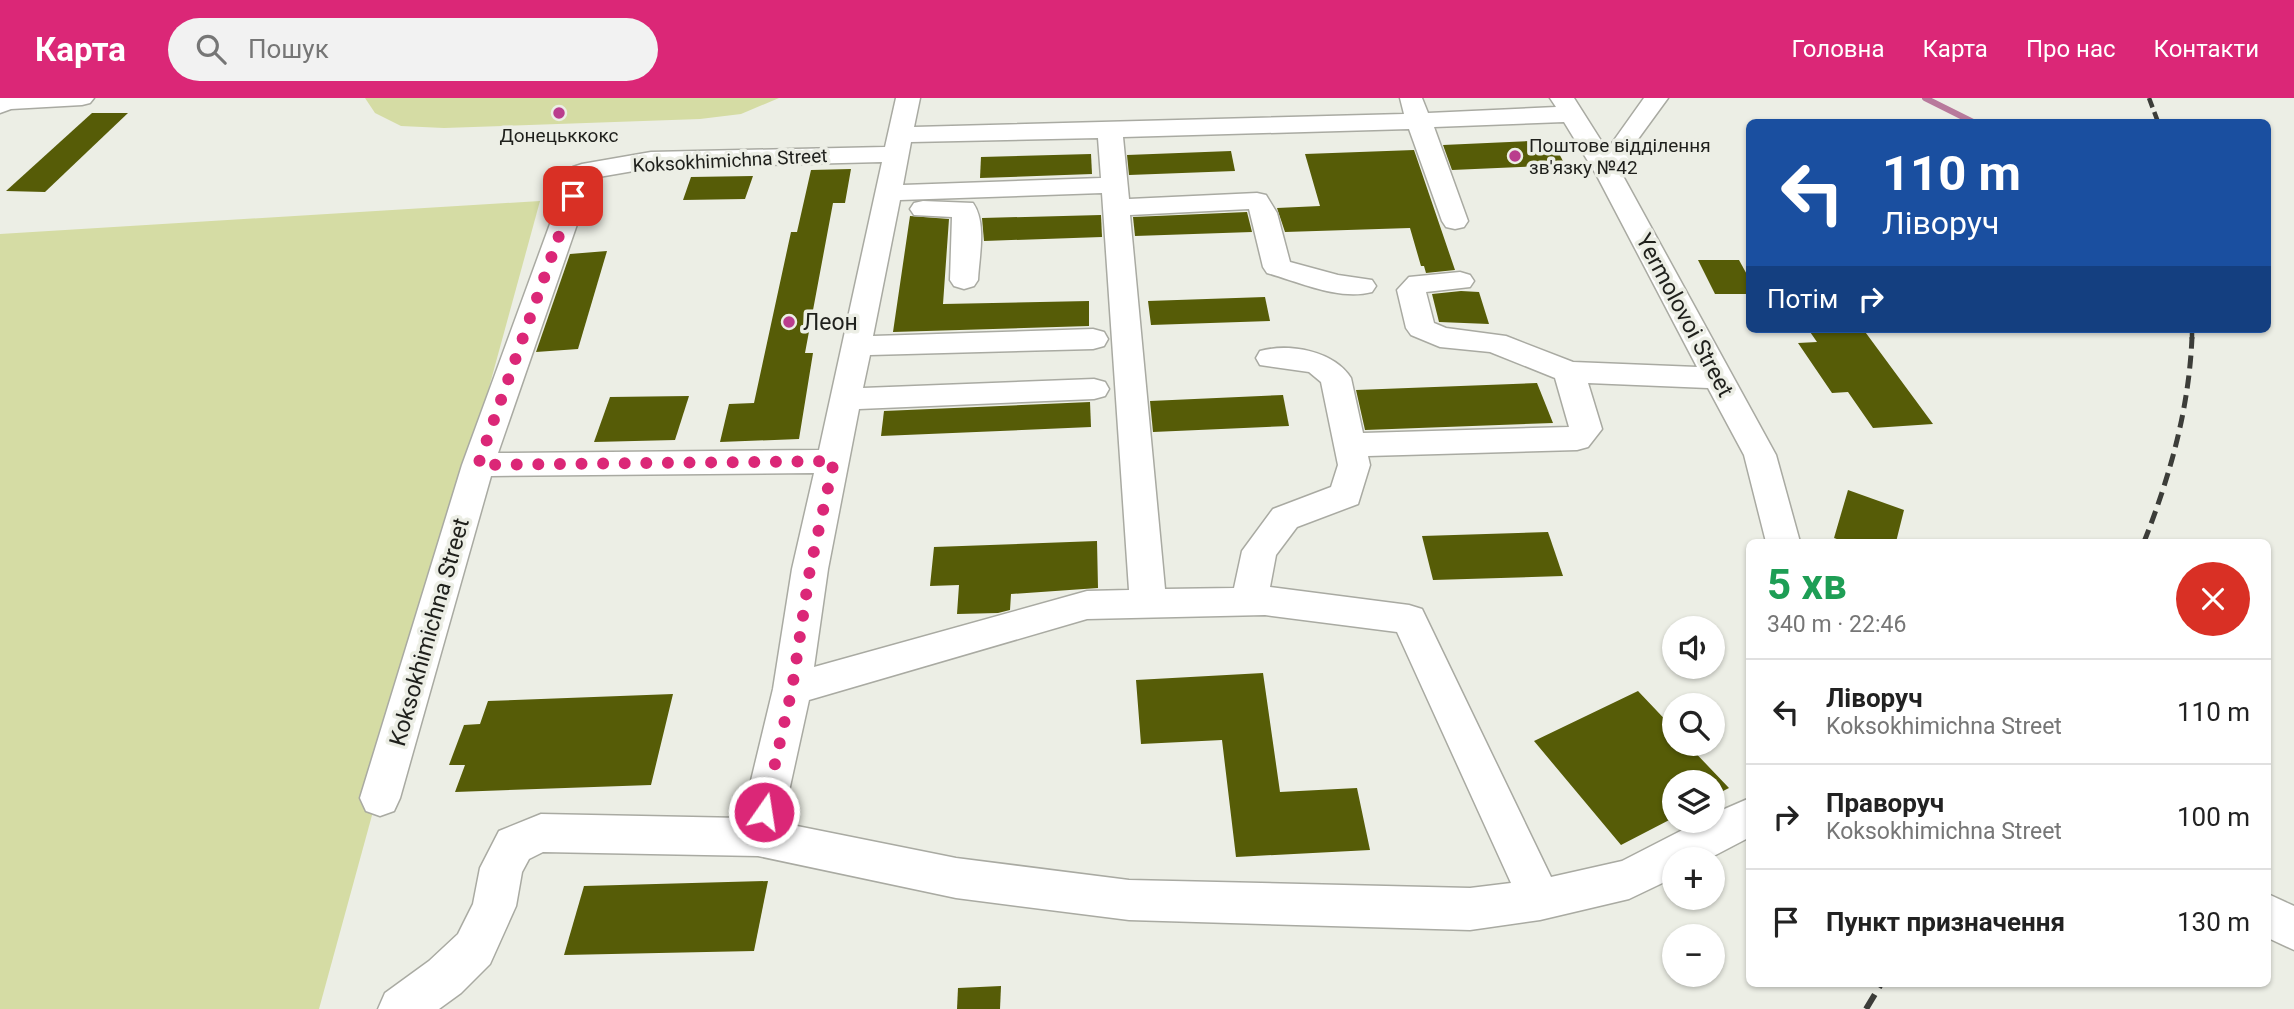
<!DOCTYPE html>
<html lang="uk">
<head>
<meta charset="utf-8">
<style>
  body { margin:0; font-family:Roboto,sans-serif; background:#f2f2f2; color:#222; height:100vh; display:flex; flex-direction:column; font-size:26px; white-space:nowrap }
  * { box-sizing:border-box; margin:0 }
  p { font-size:23px; color:#767676 }
  .icon { flex:none; width:38px; height:38px; fill:none; stroke:currentColor; stroke-width:2; stroke-linecap:round; stroke-linejoin:round }
  .map { position:relative; flex:1; overflow:hidden }
  .side { position:absolute; left:1746px; top:441px; width:525px; height:448px; display:flex; flex-direction:column; background:#fff; border-radius:10px; box-shadow:0 2px 5px #0004 }
  .side>* { flex:none }
  .banner { position:absolute; left:1746px; top:21px; width:525px; height:214px; border-radius:10px; box-shadow:0 2px 5px #0004; background:#1a4fa0; color:#fff; overflow:hidden }
  .controls { position:absolute; left:1662px; top:518px; display:grid; gap:14px }
  .controls a { display:grid; place-items:center; width:63px; height:63px; border-radius:50%; background:#fff; box-shadow:0 2px 5px #0004; font-size:35px }
  .pin { position:absolute; display:grid; place-items:center; width:60px; height:60px; color:#fff; margin:-30px; border-radius:14px; box-shadow:0 4px 10px #0006 }
  .me { position:absolute; width:77px; margin:-38px; rotate:13deg; stroke-linejoin:round; filter:drop-shadow(0 0 5px #0008) }
  .turn { display:flex; align-items:center; gap:24px; height:147px; padding:0 21px; font-size:32px }
  .turn .icon { width:91px; height:91px; stroke-width:2.5 }
  .turn b { display:block; font-size:49px; line-height:60px }
  .then { display:flex; align-items:center; height:66px; padding:0 21px; background:#0003; gap:14px; font-size:26px }
  .round { display:grid; place-items:center; flex:none; width:74px; height:74px; border-radius:37px; background:#f2f2f2 }
  .summary { display:flex; align-items:center; justify-content:space-between; height:119px; padding:0 21px }
  h1 { font-size:42px; font-weight:700; line-height:52px; color:#1e9e55 }
  ul { padding:0; list-style:none }
  li { display:flex; align-items:center; gap:21px; height:105px; padding:0 21px; border-top:2px solid #e0e0e0 }
  li div { flex:1 }
  li b { display:block; font-size:26px }
  li em { font-style:normal }
  header { display:flex; align-items:center; gap:42px; box-sizing:border-box; height:98px; padding:0 35px; background:#db2777; color:#fff }
  header strong { font-size:33px }
  nav { display:flex; gap:38px; margin-inline-start:auto; font-size:24px }
  .search { width:490px; height:63px; background:#f2f2f2; display:flex; align-items:center; gap:18px; box-sizing:border-box; padding:0 24px; border-radius:38px; color:#767676; font-size:26px }
  .map>svg:first-child { display:block }
</style>
</head>
<body>
<header>
<strong>Карта</strong>
<div class="search"><svg class="icon" aria-label="search" viewBox="0 0 24 24"><circle cx="10" cy="10" r="6"/><path d="M15 15l6 6"/></svg>Пошук</div>
<nav><a>Головна</a><a>Карта</a><a>Про нас</a><a>Контакти</a></nav>
</header>
<div class="map">
<svg width="2294" height="911" viewBox="0 0 2294 911">
  <rect width="100%" height="100%" fill="#eceee5"/>
  <g fill="#d5dca4">
    <path d="M365,0H779L741,16L700,21L444,30L401,28L375,15Z"/>
    <path d="M540,103L319,911H0V136Z"/>
  </g>
  <g fill="none" stroke-linecap="round" stroke-linejoin="round">
    <path stroke="#b87a9c" stroke-width="6" d="M1925,0L1973,24"/>
  </g>
  <g fill="#565c07">
    <path d="M92,15H128L45,94L6,93Z"/>
    <path d="M1552,42L1565,67L1452,72L1443,47Z"/>
    <path d="M1414,52L1455,172L1426,175L1424,168H1421L1410,130L1285,134L1277,110L1320,108L1305,56Z"/>
    <path d="M1231,53L1235,73L1129,77L1127,57Z"/>
    <path d="M1091,56L1092,76L980,80L981,59Z"/>
    <path d="M851,71L845,105H833L805,255H813L799,341L720,344L729,306L754,305L791,134H797L811,72Z"/>
    <path d="M753,78L745,101L683,102L691,79Z"/>
    <path d="M1247,114L1252,134L1135,138L1133,119Z"/>
    <path d="M1101,117L1102,139L984,143L982,120Z"/>
    <path d="M910,118L949,121L943,206L1089,203V228L893,234Z"/>
    <path d="M607,153L578,251L536,254L570,156Z"/>
    <path d="M1698,162H1739L1750,182V196H1715Z"/>
    <path d="M1461,193L1479,194L1489,226L1439,224L1432,196Z"/>
    <path d="M1265,199L1270,223L1151,227L1148,203Z"/>
    <path d="M1808,231H1863L1933,326L1873,330L1848,294L1832,295L1798,245L1817,244Z"/>
    <path d="M1537,285L1553,325L1365,332L1356,292Z"/>
    <path d="M1283,297L1289,328L1153,334L1150,303Z"/>
    <path d="M689,298L675,342L594,344L610,299Z"/>
    <path d="M1090,304L1091,329L881,338L884,313Z"/>
    <path d="M1848,392L1904,412L1896,444H1845L1834,440Z"/>
    <path d="M1548,434L1563,478L1433,482L1422,438Z"/>
    <path d="M1097,443L1098,490L1011,496L1010,512L998,515L957,516L959,487L930,488L934,449Z"/>
    <path d="M1263,575L1280,694L1357,690L1370,752L1236,759L1222,642L1141,646L1136,582Z"/>
    <path d="M1638,593L1675,632V646H1687L1729,690L1713,698V684H1675V719L1621,747L1534,643Z"/>
    <path d="M673,596L651,687L455,694L465,667H449L464,627L480,626L488,603Z"/>
    <path d="M768,783L754,853L564,857L584,788Z"/>
    <path d="M1001,888L1000,911H957L958,890Z"/>
  </g>
  <g fill="none" stroke-linecap="round" stroke-linejoin="round">
    <g stroke="#a9aaa2" stroke-width="3">
      <g id="minor">
        <path d="M0,0H94L90,5L82,7L11,11L0,15Z"/>
        <path d="M896,0H920L914,29L1404,16L1400,0H1422L1428,15L1556,9L1550,0H1574L1607,52L1644,0H1668L1633,48L1623,78L1776,357L1800,444H1766L1744,357L1708,290L1588,285L1602,331L1588,349L1577,352L1368,358L1370,367L1358,406L1297,429L1276,457L1270,489L1409,507L1422,511L1551,779L1622,763L1700,723H1713V716L1750,700V739L1708,761H1675V779L1629,801L1540,822L1470,832L1129,822L956,800L758,758L543,754L529,761L522,774L516,808L490,866L461,895L439,911H378L385,895L429,863L458,836L473,806L480,770L499,733L541,716L742,720L773,591L792,471L814,375L491,378L400,700L394,713L380,718L366,713L360,700L462,367L569,74L573,69L582,66L651,54L885,49ZM1564,24L1597,78L1697,269L1573,264L1506,238L1446,230L1434,225L1426,194L1470,189L1474,183L1470,177L1460,174L1409,179L1397,192L1406,230L1411,237L1440,249L1490,254L1555,280L1569,329L1363,335L1351,280C1334,253 1290,245 1260,253L1256,260L1260,267L1309,274L1321,284L1338,367L1331,389L1273,411L1242,453L1234,490L1165,491L1130,117L1249,111L1263,169L1267,175C1299,184 1339,203 1372,194L1376,188L1372,182L1338,177L1290,164L1277,115L1266,97L1257,95L1129,101L1123,39L1409,31L1442,123L1446,129L1455,131L1464,129L1468,123L1434,29ZM1098,40L1101,80L903,87L911,44ZM882,64L819,352L498,355L593,80L651,70ZM1102,95L1129,492L1087,493L814,569L828,471L859,311L1094,301L1105,298L1109,291L1105,284L1094,281L863,290L870,257L1093,251L1104,248L1108,241L1104,234L1093,231L873,238L900,102ZM1265,517L1397,534L1511,785L1470,790L1129,782L956,760L782,725L809,602L1087,521Z"/>
        <path d="M923,103L973,105C987,125 979,159 978,182L974,188L964,191L954,188L950,182L952,119L914,117L910,111L914,105Z"/>
        <path d="M2268,796L2294,808V852L2268,840Z"/>
      </g>
    </g>
    <use href="#minor" fill="#fff" fill-rule="evenodd"/>
    <g stroke="#3c3d39" stroke-width="4.5" stroke-dasharray="10 5" stroke-linecap="butt">
      <path d="M2149,0L2158,24"/>
      <path d="M2192,241V231"/>
    </g>
    <path stroke="#3c3d39" stroke-width="5" stroke-dasharray="13 7" stroke-linecap="butt" d="M2144,444C2170,378 2189,311 2192,239"/>
    <path stroke="#3c3d39" stroke-width="6" stroke-dasharray="17 8" stroke-linecap="butt" d="M1866,911L1881,886"/>
  </g>
  <g fill="none" stroke-linecap="round" stroke-linejoin="round">
    <path stroke="#db2777" stroke-width="12" stroke-dasharray="0 21.6" d="M573,98L478,367L834,363L810,471L792,591L764,714"/>
  </g>
  <g fill="#ba3d8d" stroke="#eceee5" stroke-width="2.5">
    <circle cx="559" cy="15" r="7"/>
    <circle cx="1515" cy="58" r="7"/>
    <circle cx="789" cy="224" r="7"/>
  </g>
  <g text-anchor="middle" stroke-width="7" stroke-linejoin="round" paint-order="stroke">
    <g font-size="19" fill="#1f201c" stroke="#eceee5">
      <text x="559" y="44">Донецьккокс</text>
      <text x="1529" y="54" text-anchor="start">Поштове відділення<tspan x="1529" dy="22">зв'язку №42</tspan></text>
    </g>
    <g font-size="19" fill="#1f201c" stroke="#eceee5">
      <text transform="translate(730 62) rotate(-3)" y="7">Koksokhimichna Street</text>
    </g>
    <g font-size="23" fill="#1f201c" stroke="#eceee5">
      <text transform="translate(1685 217) rotate(62)" y="8">Yermolovoi Street</text>
      <text transform="translate(429 534) rotate(-74)" y="8">Koksokhimichna Street</text>
    </g>
    <g font-size="23" fill="#1f201c" stroke="#eceee5" text-anchor="start">
      <text x="803" y="232">Леон</text>
    </g>
  </g>
</svg>
<div class="controls">
<a><svg class="icon" aria-label="sound" viewBox="0 0 24 24"><path d="M4 9h4l5-4v14l-5-4H4zM17 9q2 3 0 6"/></svg></a>
<a><svg class="icon" aria-label="search" viewBox="0 0 24 24"><circle cx="10" cy="10" r="6"/><path d="M15 15l6 6"/></svg></a>
<a><svg class="icon" aria-label="layers" viewBox="0 0 24 24"><path d="M12 4l9 5-9 5-9-5zM3 14l9 5 9-5"/></svg></a>
<a>+</a>
<a>−</a>
</div>
<div class="pin" style="left:573px;top:98px;background:#d93025"><svg class="icon" aria-label="arrive" viewBox="0 0 24 24"><path d="M6 21V4h12l-3 4 3 4H6"/></svg></div>
<svg class="me" style="left:764px;top:714px" viewBox="-20 -20 40 40"><circle r="17" fill="#db2777" stroke="#fff" stroke-width="3"/><path d="M0-11L8 9 0 5-8 9z" fill="#fff"/></svg>
<div class="banner">
<div class="turn"><svg class="icon" aria-label="left" viewBox="0 0 24 24"><path d="M17 20v-9H6M10 6l-5 5 5 5"/></svg><div><b>110 m</b>Ліворуч</div></div>
<div class="then">Потім<svg class="icon" aria-label="right" viewBox="0 0 24 24"><path d="M7 20v-9h11M14 6l5 5-5 5"/></svg></div>
</div>
<section class="side">
<div class="summary"><div><h1>5 хв</h1><p>340 m · 22:46</p></div><a class="round" style="background:#d93025;color:#fff"><svg class="icon" aria-label="close" viewBox="0 0 24 24"><path d="M6 6l12 12M18 6L6 18"/></svg></a></div>
<ul>
<li><svg class="icon" aria-label="left" viewBox="0 0 24 24"><path d="M17 20v-9H6M10 6l-5 5 5 5"/></svg><div><b>Ліворуч</b><p>Koksokhimichna Street</p></div><em>110 m</em></li>
<li><svg class="icon" aria-label="right" viewBox="0 0 24 24"><path d="M7 20v-9h11M14 6l5 5-5 5"/></svg><div><b>Праворуч</b><p>Koksokhimichna Street</p></div><em>100 m</em></li>
<li><svg class="icon" aria-label="arrive" viewBox="0 0 24 24"><path d="M6 21V4h12l-3 4 3 4H6"/></svg><div><b>Пункт призначення</b></div><em>130 m</em></li>
</ul>
</section>
</div>
</body>
</html>
